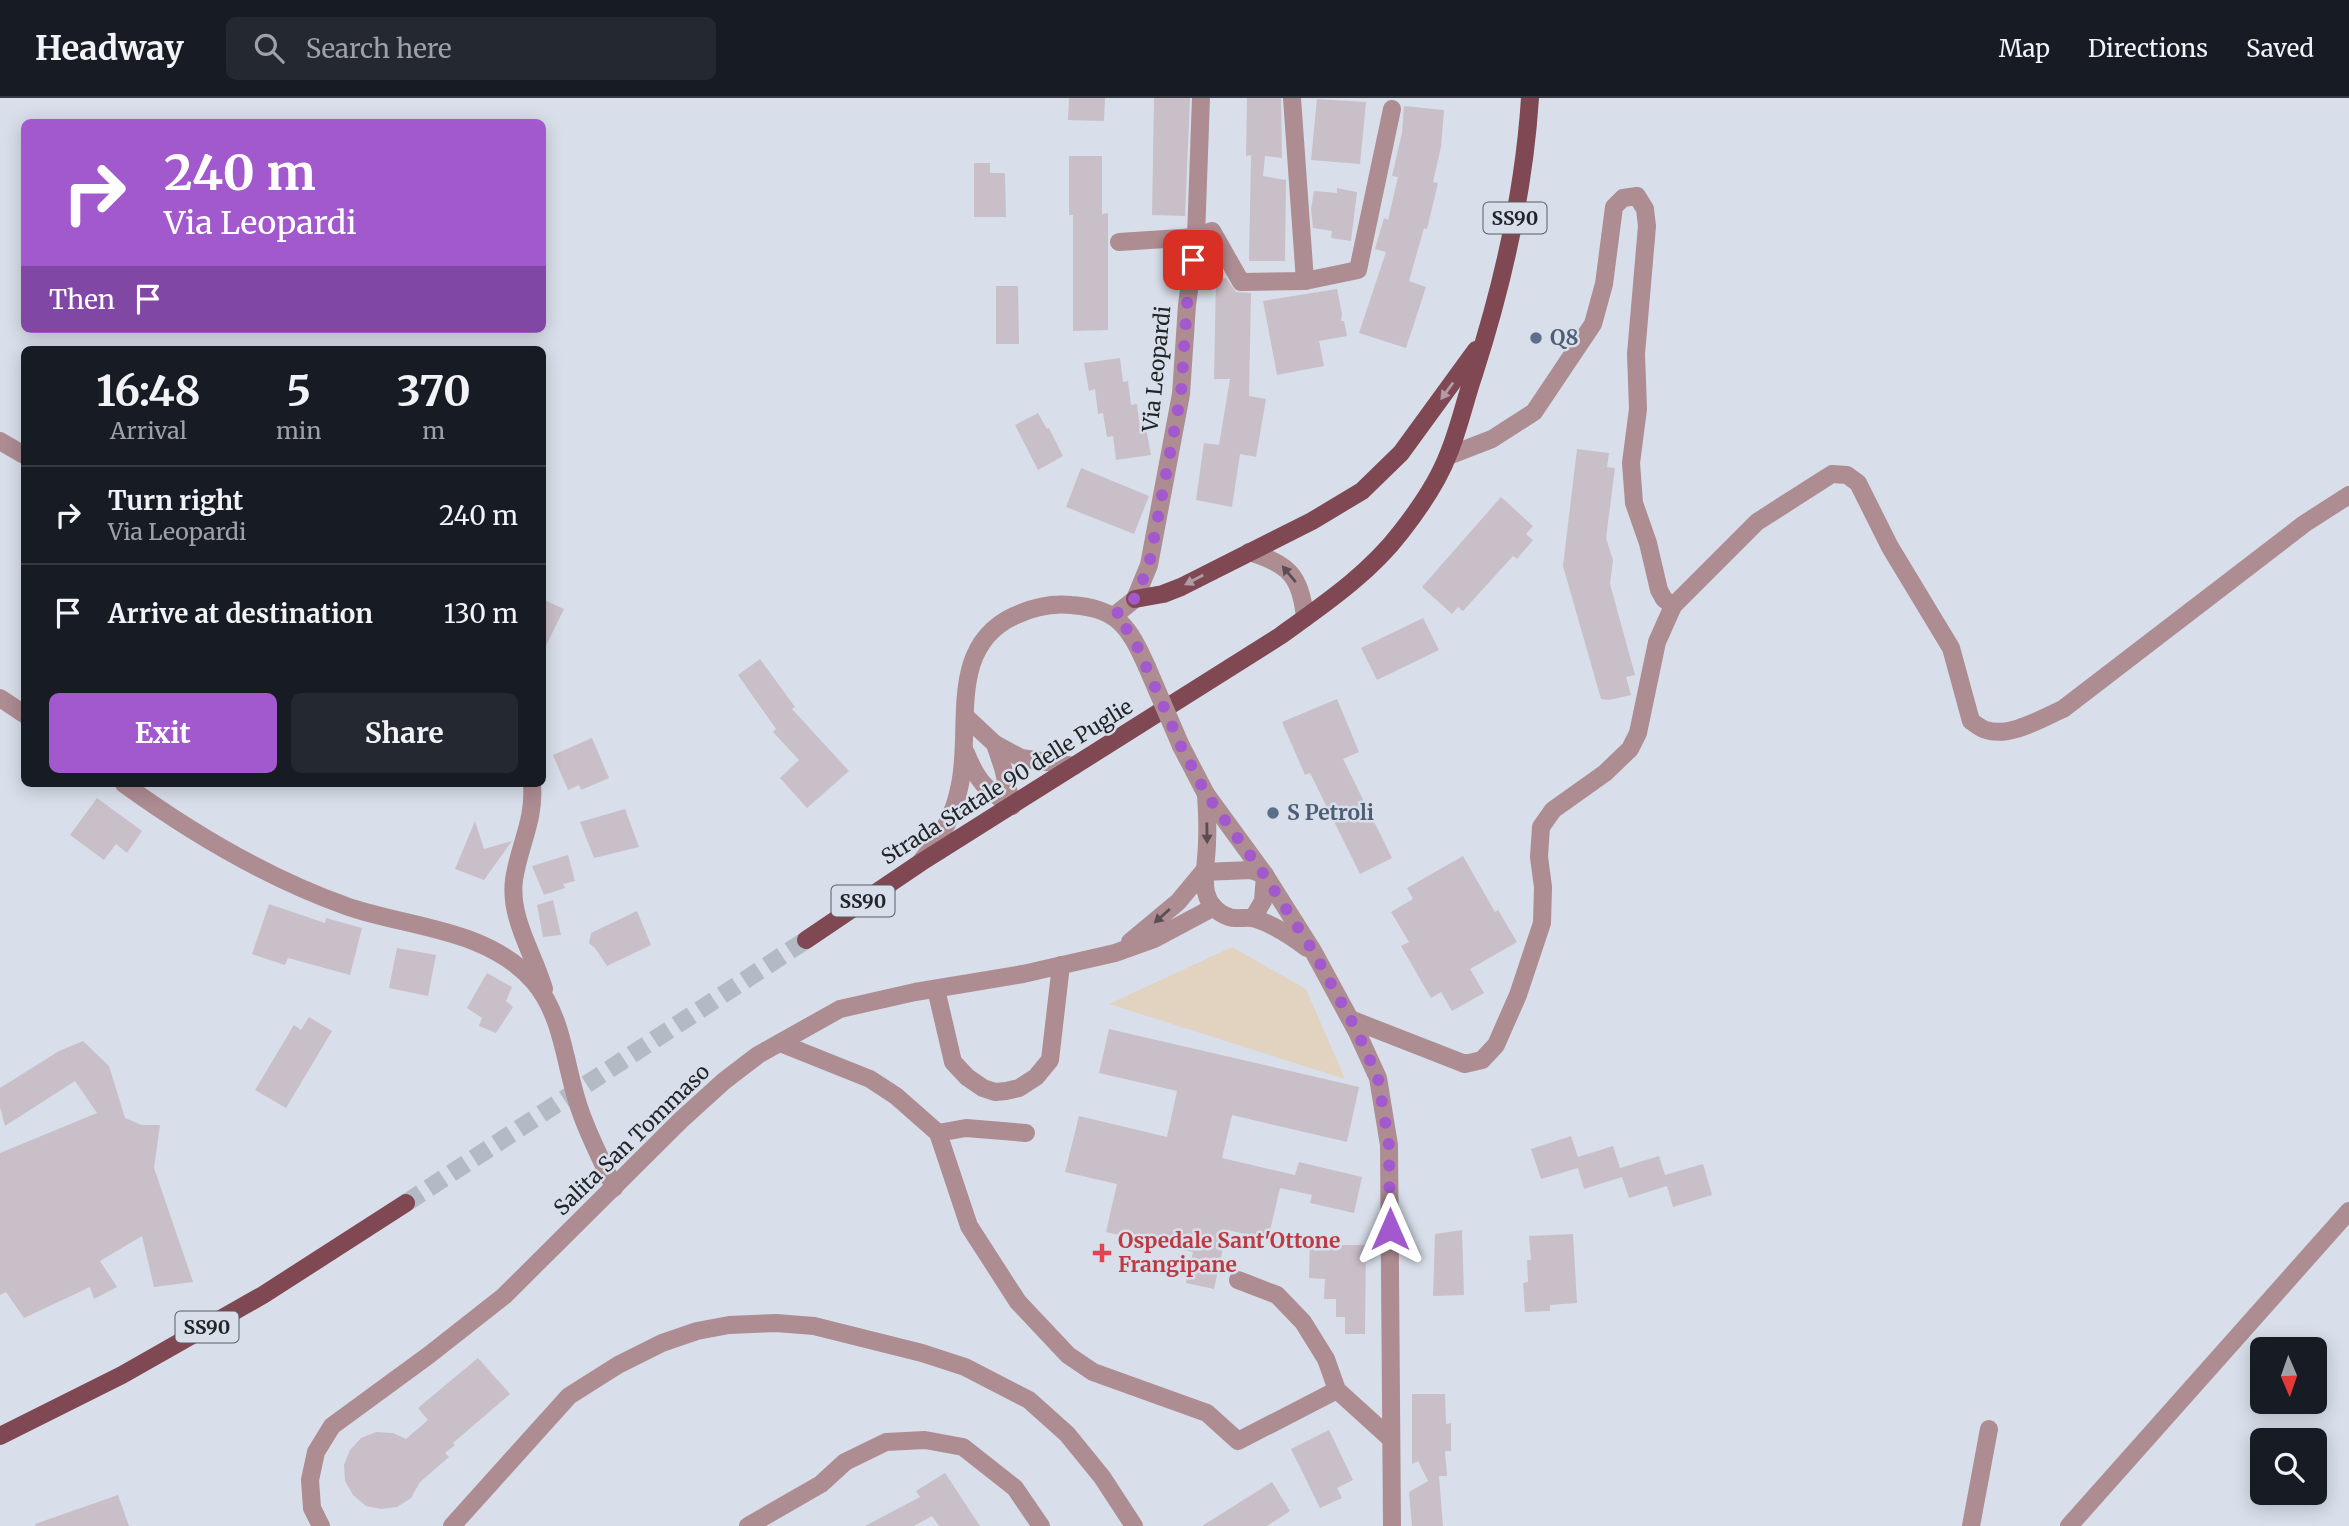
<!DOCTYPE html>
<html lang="en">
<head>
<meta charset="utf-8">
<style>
  body { margin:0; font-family:Merriweather,serif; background:#242831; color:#f1f3f6; height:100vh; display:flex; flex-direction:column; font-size:26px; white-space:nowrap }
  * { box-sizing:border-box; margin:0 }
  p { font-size:23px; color:#9ea1a6 }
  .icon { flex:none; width:38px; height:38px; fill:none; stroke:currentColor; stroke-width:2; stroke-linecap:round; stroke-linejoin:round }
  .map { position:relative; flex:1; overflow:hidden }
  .details { position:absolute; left:21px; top:248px; width:525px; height:441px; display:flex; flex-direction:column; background:#171b24; border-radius:10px; box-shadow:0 4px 18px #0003 }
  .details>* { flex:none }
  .guide { position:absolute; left:21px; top:21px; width:525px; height:214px; border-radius:10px; box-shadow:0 4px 18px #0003; background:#a259cd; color:#fff; overflow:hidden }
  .needle { width:46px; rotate:178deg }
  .controls { position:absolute; left:2250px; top:1239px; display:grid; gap:14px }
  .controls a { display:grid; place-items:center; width:77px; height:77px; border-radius:10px; background:#171b24; box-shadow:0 4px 18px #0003; font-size:35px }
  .pin { position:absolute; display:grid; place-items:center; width:60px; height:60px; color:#fff; margin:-30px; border-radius:14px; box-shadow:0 4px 10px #0006 }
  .me { position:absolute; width:77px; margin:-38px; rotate:0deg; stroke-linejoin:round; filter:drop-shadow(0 0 5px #0008) }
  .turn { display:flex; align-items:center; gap:24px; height:147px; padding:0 28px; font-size:32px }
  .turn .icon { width:91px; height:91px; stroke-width:2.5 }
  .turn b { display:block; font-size:49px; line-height:60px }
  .then { display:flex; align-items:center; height:66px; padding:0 28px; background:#0003; gap:14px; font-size:26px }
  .eta { display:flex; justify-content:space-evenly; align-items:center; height:119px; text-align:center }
  .eta b { font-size:42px; font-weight:700; line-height:49px }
  .primary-button { display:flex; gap:14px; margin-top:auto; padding:14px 28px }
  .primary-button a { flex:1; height:80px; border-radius:10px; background:#a259cd; color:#fff; font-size:28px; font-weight:700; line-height:80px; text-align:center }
  .primary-button a+a { background:#242831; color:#f1f3f6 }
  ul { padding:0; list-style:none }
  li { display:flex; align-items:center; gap:21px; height:98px; padding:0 28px; border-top:2px solid #363941 }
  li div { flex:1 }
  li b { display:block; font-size:26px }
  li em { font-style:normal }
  header { display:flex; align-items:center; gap:42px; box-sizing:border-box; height:98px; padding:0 35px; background:#171b24; border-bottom:2px solid #363941 }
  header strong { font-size:33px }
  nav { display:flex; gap:38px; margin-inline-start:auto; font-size:24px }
  .search { width:490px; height:63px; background:#242831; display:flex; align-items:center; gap:18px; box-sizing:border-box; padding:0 24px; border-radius:10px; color:#9ea1a6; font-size:26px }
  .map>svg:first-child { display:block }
</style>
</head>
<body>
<header>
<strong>Headway</strong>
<div class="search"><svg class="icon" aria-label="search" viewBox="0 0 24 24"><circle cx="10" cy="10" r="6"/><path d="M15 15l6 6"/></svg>Search here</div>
<nav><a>Map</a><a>Directions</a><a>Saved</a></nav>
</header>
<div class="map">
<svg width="2349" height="1428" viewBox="0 0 2349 1428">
  <rect width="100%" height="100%" fill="#d8dfea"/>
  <path fill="#e2d2c0" d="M1232,849L1306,891L1345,981L1109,906Z"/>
  <g fill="#c9bfc8">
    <path d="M1069,0H1105L1104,23L1068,22Z"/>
    <path d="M1154,0H1190L1185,118L1152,117Z"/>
    <path d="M1247,0H1281L1282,60L1265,58L1263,78L1286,82L1285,163H1249L1251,57L1246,58Z"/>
    <path d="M1317,1L1366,4L1360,66L1311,62Z"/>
    <path d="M1404,8L1444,12L1441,49L1433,84L1438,85L1427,131L1424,130L1409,183L1426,189L1406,250L1359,235L1386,154L1375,151L1384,120L1388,122L1398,79L1392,78L1402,35Z"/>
    <path d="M1069,58H1102V116L1108,115V232L1073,233V117H1069Z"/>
    <path d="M974,65H990V75H1005L1006,119H974Z"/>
    <path d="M1337,90L1357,94L1351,143L1331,140L1332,133L1313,130L1311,111L1314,93L1337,95Z"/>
    <path d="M1216,180H1226L1236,194L1251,195L1249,298L1266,301L1256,359L1240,356L1232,409L1196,402L1204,345L1219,347L1230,281H1214Z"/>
    <path d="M996,188H1018L1019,246H996Z"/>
    <path d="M1337,191L1342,216L1341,223H1344L1347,238L1319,243L1324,268L1277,277L1263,203Z"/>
    <path d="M1120,260L1123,284L1128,283L1131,307L1137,306L1140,331L1146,330L1151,357L1116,362L1113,338L1107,339L1103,315L1098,316L1095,291L1089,293L1084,265Z"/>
    <path d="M1038,315L1047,331L1049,330L1063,358L1038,372L1015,327Z"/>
    <path d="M1577,351L1609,355L1607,369L1615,370L1606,440L1613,462L1610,486L1635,577L1626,579L1631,597L1609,602L1601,601L1563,468Z"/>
    <path d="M1081,370L1149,398L1134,436L1066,409Z"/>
    <path d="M1501,399L1533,428L1526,436L1533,442L1517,461L1513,458L1463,513L1458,509L1452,516L1422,489Z"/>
    <path d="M542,501L564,511L542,556Z"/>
    <path d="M1423,520L1439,552L1377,582L1361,550Z"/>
    <path d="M760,561L795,609L792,611L849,673L807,710L780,680L799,662L773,634L776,631L738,577Z"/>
    <path d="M1337,601L1359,654L1343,661L1392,760L1360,776L1310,675L1305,677L1282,624Z"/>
    <path d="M592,640L609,680L581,692L579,687L568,692L553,657Z"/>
    <path d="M97,700L142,733L127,755L116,746L104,762L70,737Z"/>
    <path d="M625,711L639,749L594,760L580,724Z"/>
    <path d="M475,723L484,751L512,743L484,782L455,771Z"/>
    <path d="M568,757L575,783L563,786L565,790L544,797L532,768Z"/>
    <path d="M1463,758L1495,814L1498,812L1517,844L1470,871L1484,895L1452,913L1441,894L1431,900L1401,848L1409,844L1391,814L1413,801L1407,790Z"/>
    <path d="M553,802L561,837L543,839L537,807Z"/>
    <path d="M269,806L325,825L326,820L362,830L350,877L288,860L285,867L252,856Z"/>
    <path d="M637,813L651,847L607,868L595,850L589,845L591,835Z"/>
    <path d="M397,850L436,857L428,898L389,890Z"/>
    <path d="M487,875L512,889L506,903L513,909L496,935L479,928L482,920L467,910Z"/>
    <path d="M309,919L332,933L286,1010L255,992L294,927L301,932Z"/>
    <path d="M1109,931L1359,989L1347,1044L1232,1017L1222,1060L1295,1077L1299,1064L1362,1079L1354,1115L1310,1105L1312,1097L1280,1090L1268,1141L1227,1132L1214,1191L1186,1185L1193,1154L1106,1134L1117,1086L1065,1074L1079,1018L1167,1039L1177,993L1099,975Z"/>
    <path d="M83,943L109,968L125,1020L142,1027H160L154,1070L193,1184L154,1189L142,1138L100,1163L117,1189L94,1201L90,1189L24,1220L6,1194L0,1197V1055L97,1015L75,983L5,1028L0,1009V990L59,953Z"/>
    <path d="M1571,1038L1578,1059L1613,1048L1620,1070L1659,1058L1665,1077L1703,1066L1712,1097L1673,1109L1667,1088L1629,1100L1622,1079L1584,1091L1578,1070L1541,1081L1531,1051Z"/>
    <path d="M1462,1132L1464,1197L1433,1198L1435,1136Z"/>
    <path d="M1573,1136L1577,1205L1550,1207V1213L1525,1214L1523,1185L1528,1184L1527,1162H1531L1529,1138Z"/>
    <path d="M1310,1139H1334V1147H1366L1365,1236H1345V1219H1336V1201H1324L1325,1181L1309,1180Z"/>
    <path d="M478,1260L510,1296L453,1345L455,1347L445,1355L449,1359L420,1384L411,1400L397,1409L381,1411L366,1408L353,1397L345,1383L344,1367L350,1352L361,1340L376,1334L393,1335L406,1341L428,1322L418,1310Z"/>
    <path d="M1412,1296H1445L1446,1326L1451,1325V1353H1445L1447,1378H1439L1443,1428H1412L1409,1394L1428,1383L1418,1363L1412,1366Z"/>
    <path d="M1329,1332L1353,1382L1337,1390L1342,1400L1320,1410L1291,1351Z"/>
    <path d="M945,1375L980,1428H939L932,1418L914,1428H865L920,1399L916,1393Z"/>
    <path d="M1272,1384L1290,1413L1267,1428H1202Z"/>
    <path d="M118,1397L129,1428H36L35,1426Z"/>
  </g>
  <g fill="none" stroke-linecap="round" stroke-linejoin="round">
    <path stroke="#b4bac3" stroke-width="18" stroke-dasharray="18 9" stroke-linecap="butt" d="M406,1105L806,842"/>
    <g stroke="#ad8c92" stroke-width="18">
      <path d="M1292,0L1305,183"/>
      <path d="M1119,144L1196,139L1212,133L1241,184L1305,183L1358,172L1392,11"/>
      <path d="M0,343L24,357"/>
      <path d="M1448,358L1492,341L1534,314L1593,226L1604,186L1614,109L1623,100L1637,98L1645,111L1647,128L1636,256L1638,311L1631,365L1634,405L1648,445L1659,492L1664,501L1673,508"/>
      <path d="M1249,454C1288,466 1301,477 1305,520"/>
      <path d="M1115,517L1135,501L1149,467L1181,296L1187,207L1196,139L1201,0"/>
      <path d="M0,600L24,616"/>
      <path d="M965,618L995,646L1021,660L1074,668"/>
      <path d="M995,646L1003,670L1012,708"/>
      <path d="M1181,648L1206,696L1265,777L1313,853L1357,934L1378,980L1389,1047L1392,1428"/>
      <path d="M966,655C977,683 986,692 1012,708"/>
      <path d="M124,686C193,736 265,779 346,808C408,830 488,830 534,884C564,919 565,971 580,1012C589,1039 603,1064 614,1090"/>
      <path d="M532,686C535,723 519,747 514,782C509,820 534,856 544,891"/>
      <path d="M1206,696C1207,712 1208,728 1207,744C1207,771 1194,806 1229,819C1238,822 1248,818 1256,821C1275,827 1291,838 1307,850"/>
      <path d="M922,762C942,737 954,719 960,686C972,629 947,549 1014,518C1033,509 1050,505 1071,507C1118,510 1129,529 1147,569"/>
      <path d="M1203,774L1251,772L1265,777"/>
      <path d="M1253,820L1263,803L1265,777"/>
      <path d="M1130,844L1178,804L1203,774"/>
      <path d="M936,891L953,964L967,979L983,990L995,994L1006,993L1019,990L1036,979L1050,962L1061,867"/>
      <path d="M1350,921L1465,966L1482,962L1496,947L1518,897L1542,825L1543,789L1539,759L1541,729L1553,712L1605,675L1630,651L1638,635L1657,544L1673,508L1757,424L1832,376L1847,377L1858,385L1890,449L1951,550L1971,623C1975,626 1981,631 1986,632C2010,640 2042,620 2063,611L2304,426L2349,397"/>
      <path d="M780,945L870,981L896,998L938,1035L969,1128L1018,1204L1068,1257L1093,1274L1207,1315L1238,1343L1337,1292"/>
      <path d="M938,1035L966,1030L1026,1035"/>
      <path d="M1238,1182L1277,1197L1303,1224L1326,1261L1337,1292L1391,1341"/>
      <path d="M321,1428L312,1410L310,1382L316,1354L332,1328L429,1257L504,1198L681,1022L724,983L758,957L840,911L915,894L1023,876L1115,855L1154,841L1214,809"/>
      <path d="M452,1428L569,1298L618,1267L662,1245L697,1233L729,1227L776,1225L814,1228L922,1255L965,1269L1029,1302L1067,1336L1102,1379L1134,1428"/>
      <path d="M748,1428L821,1386L845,1364L886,1344L925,1342L963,1349L1015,1390L1041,1428"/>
      <path d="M1971,1428L1989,1331"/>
      <path d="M2069,1428L2349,1113"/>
    </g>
    <g stroke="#7f4853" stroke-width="18">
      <path d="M1135,501L1163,496L1181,489L1312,423L1362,393L1401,355L1476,252"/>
      <path d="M806,842L920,765L1280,538C1323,507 1369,476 1401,434C1419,411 1438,383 1448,357C1459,331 1465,302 1474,276C1503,186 1524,94 1530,0"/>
      <path d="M0,1338L122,1277L263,1197L406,1105"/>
    </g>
    <path stroke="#ad8c92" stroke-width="18" d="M1147,569L1181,648"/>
  </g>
  <defs><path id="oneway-solid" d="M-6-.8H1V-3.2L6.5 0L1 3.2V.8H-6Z" transform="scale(1.75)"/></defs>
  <g fill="#b09ba6">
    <use href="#oneway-solid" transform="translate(1447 293) rotate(126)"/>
    <use href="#oneway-solid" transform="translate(1194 482) rotate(152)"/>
  </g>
  <g fill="#5a4e52">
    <use href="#oneway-solid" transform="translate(1289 476) rotate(-130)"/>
    <use href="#oneway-solid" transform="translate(1207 735) rotate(89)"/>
    <use href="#oneway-solid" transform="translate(1162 818) rotate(138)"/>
  </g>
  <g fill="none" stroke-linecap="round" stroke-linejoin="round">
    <path stroke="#a259cd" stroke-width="12" stroke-dasharray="0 21.6" d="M1193,162L1187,206L1181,296L1149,467L1135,500L1115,517L1133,539L1181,648L1206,696L1265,778L1313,853L1357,933L1378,980L1389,1047L1390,1131"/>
  </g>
  <g fill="#5c6f8a" stroke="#d8dfea" stroke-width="2.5">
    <circle cx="1536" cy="240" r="7"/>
    <circle cx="1273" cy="715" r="7"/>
  </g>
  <path fill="#e0444e" stroke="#d8dfea" stroke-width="2.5" d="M1098.5 1144.5h7v7h7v7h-7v7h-7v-7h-7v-7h7z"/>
  <g text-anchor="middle" stroke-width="5" stroke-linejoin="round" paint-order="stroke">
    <g fill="#d8dfea" stroke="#595d62" stroke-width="2">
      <rect x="1483.5" y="104.5" width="63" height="31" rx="5"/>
      <rect x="831.5" y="787.5" width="63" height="31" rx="5"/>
      <rect x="175.5" y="1213.5" width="63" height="31" rx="5"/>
    </g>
    <g font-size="19" font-weight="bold" fill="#222528">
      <text x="1515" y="127">SS90</text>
      <text x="863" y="810">SS90</text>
      <text x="207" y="1236">SS90</text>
    </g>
    <g font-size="21" font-weight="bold" fill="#4e5e75" stroke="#d8dfea" text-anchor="start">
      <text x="1550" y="247">Q8</text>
      <text x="1287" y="722">S Petroli</text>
    </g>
    <g font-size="21" fill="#222528" stroke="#d8dfea">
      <text transform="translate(1157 271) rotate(-84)" y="7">Via Leopardi</text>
      <text transform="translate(1007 684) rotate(-32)" y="7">Strada Statale 90 delle Puglie</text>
      <text transform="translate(632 1042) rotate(-44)" y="7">Salita San Tommaso</text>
    </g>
    <g font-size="21" font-weight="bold" fill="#be3a42" stroke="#d8dfea" text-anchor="start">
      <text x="1118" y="1150">Ospedale Sant'Ottone<tspan x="1118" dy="24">Frangipane</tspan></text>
    </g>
  </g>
</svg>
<div class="controls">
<a><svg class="needle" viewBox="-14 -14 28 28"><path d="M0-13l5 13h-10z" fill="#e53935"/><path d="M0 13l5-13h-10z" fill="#9ea1a6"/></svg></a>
<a><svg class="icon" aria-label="search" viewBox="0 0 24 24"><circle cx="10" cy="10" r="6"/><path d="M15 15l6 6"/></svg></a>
</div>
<div class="pin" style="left:1193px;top:162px;background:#d93025"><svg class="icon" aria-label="arrive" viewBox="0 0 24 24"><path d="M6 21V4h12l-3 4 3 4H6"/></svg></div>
<svg class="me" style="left:1390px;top:1131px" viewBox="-20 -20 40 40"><path d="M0-17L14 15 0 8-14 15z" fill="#a259cd" stroke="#fff" stroke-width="4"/></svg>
<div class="guide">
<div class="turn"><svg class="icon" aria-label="right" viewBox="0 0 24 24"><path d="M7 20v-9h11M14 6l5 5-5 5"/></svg><div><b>240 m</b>Via Leopardi</div></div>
<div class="then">Then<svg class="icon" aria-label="arrive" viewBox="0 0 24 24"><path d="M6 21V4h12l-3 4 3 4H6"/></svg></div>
</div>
<section class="details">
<div class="eta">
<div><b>16:48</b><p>Arrival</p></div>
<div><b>5</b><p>min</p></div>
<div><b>370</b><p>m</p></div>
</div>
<ul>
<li><svg class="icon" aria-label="right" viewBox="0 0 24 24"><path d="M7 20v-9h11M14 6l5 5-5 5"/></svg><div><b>Turn right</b><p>Via Leopardi</p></div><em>240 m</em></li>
<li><svg class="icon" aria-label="arrive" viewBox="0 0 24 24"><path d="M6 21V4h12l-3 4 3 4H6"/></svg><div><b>Arrive at destination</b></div><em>130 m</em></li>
</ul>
<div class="primary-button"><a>Exit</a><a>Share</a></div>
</section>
</div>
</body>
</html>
